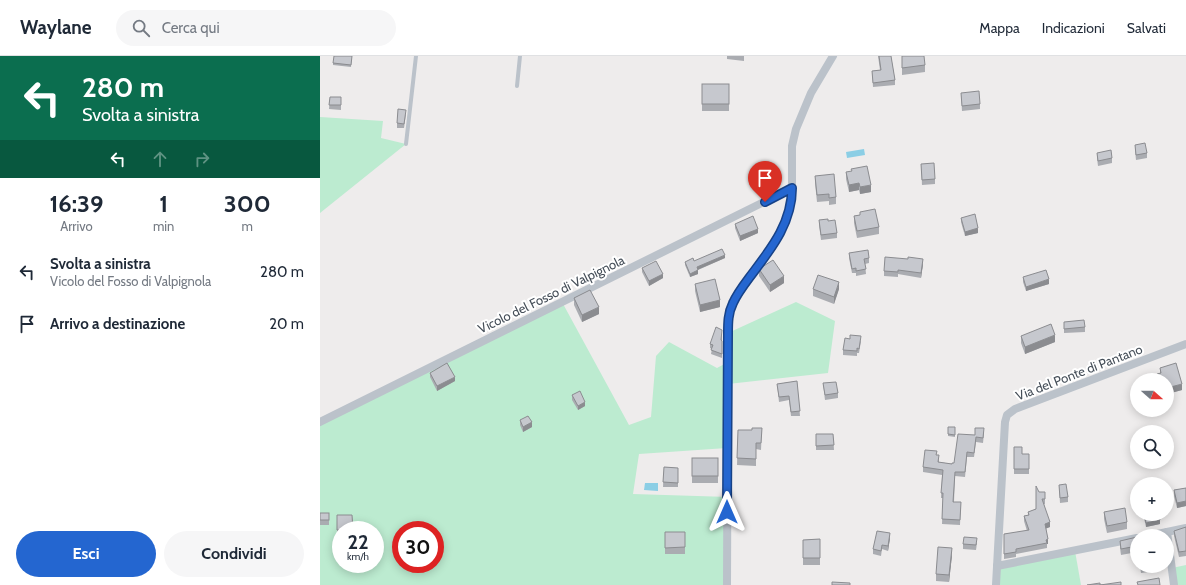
<!DOCTYPE html>
<html lang="it">
<head>
<meta charset="utf-8">
<style>
  body { margin:0; font-family:Cabin,sans-serif; background:#f6f6f7; color:#1f2937; height:100vh; display:flex; flex-direction:column; font-size:15px; white-space:nowrap }
  * { box-sizing:border-box; margin:0 }
  p { font-size:13px; color:#747a83 }
  .icon { flex:none; width:22px; height:22px; fill:none; stroke:currentColor; stroke-width:2; stroke-linecap:round; stroke-linejoin:round }
  .map { position:relative; flex:1; overflow:hidden }
  .drawer { display:flex; flex-direction:column; background:#fff; width:320px }
  .drawer>* { flex:none }
  .top-card { background:#0b6e4f; color:#fff; overflow:hidden }
  .needle { width:26px; rotate:111deg }
  .fabs { position:absolute; left:810px; top:317px; display:grid; gap:8px }
  .fabs a { display:grid; place-items:center; width:44px; height:44px; border-radius:50%; background:#fff; box-shadow:0 2px 10px #0003; font-size:20px }
  .speed { position:absolute; left:12px; top:465px; display:flex; gap:8px; font-size:20px; font-weight:700; text-align:center }
  .speed>* { display:grid; place-content:center; width:52px; height:52px; border-radius:50%; background:#fff; box-shadow:0 2px 10px #0003; line-height:1 }
  .speed small { font-size:10px; font-weight:400 }
  .speed .limit { border:6px solid #d22; background:#fff; color:#111 }
  .pin { position:absolute; display:grid; place-items:center; width:34px; height:34px; color:#fff; margin:-41px -17px; border-radius:50% 50% 50% 0; rotate:-45deg; box-shadow:0 0 4px #0007 }
  .pin .icon { rotate:45deg }
  .me { position:absolute; width:44px; margin:-22px; rotate:0deg; stroke-linejoin:round; filter:drop-shadow(0 0 3px #0008) }
  .turn { display:flex; align-items:center; gap:14px; height:84px; padding:0 16px; font-size:18px }
  .turn .icon { width:52px; height:52px; stroke-width:2.5 }
  .turn b { display:block; font-size:28px; line-height:34px }
  .lanes { display:flex; align-items:center; height:38px; padding:0 16px; background:#0003; justify-content:center; gap:20px; direction:ltr }
  .lanes .off { opacity:.35 }
  .eta { display:flex; justify-content:space-evenly; align-items:center; height:68px; text-align:center }
  .eta b { font-size:24px; font-weight:700; line-height:28px }
  .button { display:flex; gap:8px; margin-top:auto; padding:8px 16px }
  .button a { flex:1; height:46px; border-radius:24px; background:#2466d0; color:#fff; font-size:16px; font-weight:700; line-height:46px; text-align:center }
  .button a+a { background:#f6f6f7; color:#1f2937 }
  ul { padding:0; list-style:none }
  li { display:flex; align-items:center; gap:12px; height:52px; padding:0 16px }
  li div { flex:1 }
  li b { display:block; font-size:15px }
  li em { font-style:normal }
  header { display:flex; align-items:center; gap:24px; box-sizing:border-box; height:56px; padding:0 20px; background:#fff; border-bottom:1px solid #e0e1e3 }
  header strong { font-size:19px }
  nav { display:flex; gap:22px; margin-inline-start:auto; font-size:14px }
  .search { width:280px; height:36px; background:#f6f6f7; display:flex; align-items:center; gap:10px; box-sizing:border-box; padding:0 14px; border-radius:22px; color:#747a83; font-size:15px }
  main { display:flex; flex:1; min-height:0 }
  .map>svg:first-child { display:block }
</style>
</head>
<body>
<header>
<strong>Waylane</strong>
<div class="search"><svg class="icon" aria-label="search" viewBox="0 0 24 24"><circle cx="10" cy="10" r="6"/><path d="M15 15l6 6"/></svg>Cerca qui</div>
<nav><a>Mappa</a><a>Indicazioni</a><a>Salvati</a></nav>
</header>
<main>
<section class="drawer">
<div class="top-card">
<div class="turn"><svg class="icon" aria-label="left" viewBox="0 0 24 24"><path d="M17 20v-9H6M10 6l-5 5 5 5"/></svg><div><b>280 m</b>Svolta a sinistra</div></div>
<div class="lanes"><svg class="icon" aria-label="left" viewBox="0 0 24 24"><path d="M17 20v-9H6M10 6l-5 5 5 5"/></svg><svg class="icon off" aria-label="ahead" viewBox="0 0 24 24"><path d="M12 20V5M6 11l6-6 6 6"/></svg><svg class="icon off" aria-label="right" viewBox="0 0 24 24"><path d="M7 20v-9h11M14 6l5 5-5 5"/></svg></div>
</div>
<div class="eta">
<div><b>16:39</b><p>Arrivo</p></div>
<div><b>1</b><p>min</p></div>
<div><b>300</b><p>m</p></div>
</div>
<ul>
<li><svg class="icon" aria-label="left" viewBox="0 0 24 24"><path d="M17 20v-9H6M10 6l-5 5 5 5"/></svg><div><b>Svolta a sinistra</b><p>Vicolo del Fosso di Valpignola</p></div><em>280 m</em></li>
<li><svg class="icon" aria-label="arrive" viewBox="0 0 24 24"><path d="M6 21V4h12l-3 4 3 4H6"/></svg><div><b>Arrivo a destinazione</b></div><em>20 m</em></li>
</ul>
<div class="button"><a>Esci</a><a>Condividi</a></div>
</section>
<div class="map">
<svg width="866" height="529" viewBox="0 0 866 529">
  <rect width="100%" height="100%" fill="#eeecec"/>
  <g fill="#bcebd0" fill-rule="evenodd">
    <path d="M0,61L63,65L61,82L86,88L0,157Z"/>
    <path d="M242,246L309,369L331,361L336,300L349,286L397,312L408,306V277L476,246L515,265L508,317L408,328L407,392L319,398L313,438L409,441L407,529H0V366ZM21,474H55V508H21ZM81,474H115V508H81Z"/>
    <path d="M755,495L761,529H676L677,510Z"/>
    <path d="M866,509V529H854L852,512Z"/>
  </g>
  <g fill="#8bcee5">
    <path d="M544,93L545,99L527,102L526,96Z"/>
    <path d="M325,427H338V435L324,434Z"/>
  </g>
  <g fill="none" stroke-linecap="round" stroke-linejoin="round">
    <g stroke="#bbc2ca" stroke-width="4">
      <path d="M197,30L200,0"/>
      <path d="M86,88L96,0"/>
    </g>
    <g stroke="#bbc2ca" stroke-width="8">
      <path d="M0,366L472,132"/>
      <path d="M847,476L854,529"/>
      <path d="M828,480L866,472"/>
      <path d="M677,510L817,482"/>
      <path d="M407,529L408,277L409,258L415,243L454,188L466,165L472,142V90L476,73L491,37L513,0"/>
      <path d="M676,529L685,366L687,359L695,353L866,288"/>
    </g>
  </g>
  <g fill="#aaacb1">
    <path d="M32,0L31,11L13,9V7Z"/>
    <path d="M407,0H424V5L407,3Z"/>
    <path d="M558,0H571L575,24V29L553,31L552,15L560,14Z"/>
    <path d="M582,0L605,9V16L582,19Z"/>
    <rect x="382" y="28" width="27" height="27"/>
    <path d="M641,37L660,48V53L642,55Z"/>
    <path d="M10,41H21V54L9,53Z"/>
    <path d="M86,58L84,72H77V67Z"/>
    <path d="M815,89L827,97V102L816,104L815,94Z"/>
    <path d="M777,97L792,102V107L778,110L777,102Z"/>
    <path d="M601,108L615,123V128L602,129Z"/>
    <path d="M526,116L551,136L540,138L539,134L529,136L526,123Z"/>
    <path d="M495,120L516,141V148L509,149V145L497,146L495,127Z"/>
    <path d="M540,156L559,171V178L537,182L534,167V160L540,159Z"/>
    <path d="M641,162L658,177L645,180L641,166Z"/>
    <path d="M499,164L508,165L517,177V182L501,184L499,169Z"/>
    <path d="M415,168L438,177L420,185L415,172Z"/>
    <path d="M529,197L549,202V207L545,208L546,218L536,220V217H532L529,202Z"/>
    <path d="M405,202L378,214V218L370,221L365,209V206Z"/>
    <path d="M603,208L601,222L578,218V221L564,220V215Z"/>
    <path d="M322,212L343,222L329,230L322,216Z"/>
    <path d="M439,213L464,227L450,236L439,220Z"/>
    <path d="M703,221L729,228L706,235L703,226Z"/>
    <path d="M375,228L400,251L380,256L375,235Z"/>
    <path d="M493,233H519L514,248L493,240Z"/>
    <path d="M254,242L279,258L262,266L254,249Z"/>
    <path d="M744,266L765,271V276L744,277Z"/>
    <path d="M402,278V302L391,298L392,293L390,292V288Z"/>
    <path d="M701,280L735,286L705,298L701,287Z"/>
    <path d="M541,285L539,297H537V300L523,299V294Z"/>
    <path d="M840,312L862,334L847,338V324H837V318H840Z"/>
    <path d="M110,317L135,325L117,335L110,321Z"/>
    <path d="M477,325L480,360H471L469,344L459,346L457,328Z"/>
    <path d="M503,327L518,337V342L505,344Z"/>
    <path d="M252,339L265,350L258,354L252,344Z"/>
    <path d="M200,364L212,371L203,376L200,369Z"/>
    <path d="M628,371H635V381L628,380Z"/>
    <path d="M442,372L441,394L436,393V410L417,409L418,374H432Z"/>
    <path d="M664,377L663,387L656,386L654,401H647L645,421L635,420L634,446H641L640,469L622,468L623,442H621L622,419L603,416V411L617,399L619,404V406L632,408L634,407L655,379Z"/>
    <path d="M496,378H513L514,394H496Z"/>
    <path d="M694,391L702,398H709V418H694Z"/>
    <rect x="372" y="402" width="26" height="25"/>
    <path d="M344,411L358,412V431H343Z"/>
    <path d="M739,429L748,441V446L740,447Z"/>
    <path d="M866,432V450L857,452L854,440V434Z"/>
    <path d="M719,436H725V448H724L730,471L726,472L728,488H727V492L696,498V501L684,503V478L707,475L704,465V460L708,459V456L716,453Z"/>
    <path d="M784,456L807,466V473L787,477L784,463Z"/>
    <rect x="0" y="457" width="9" height="12"/>
    <path d="M823,458H839L840,468L826,471Z"/>
    <path d="M17,459H32L33,474H21V479H17Z"/>
    <path d="M866,471V500L859,501L854,480V475Z"/>
    <rect x="345" y="476" width="20" height="22"/>
    <path d="M817,481V496L801,499L800,492V485Z"/>
    <path d="M570,482L568,495L562,493L561,500L553,498V493Z"/>
    <path d="M500,483V509H483V484Z"/>
    <path d="M657,487L656,494L643,493V488Z"/>
    <path d="M632,499L629,526L616,525V518Z"/>
    <path d="M820,510H843V514L821,517Z"/>
  </g>
  <g fill="#8b8c90">
    <path d="M539,127V134L529,136V129Z"/>
    <path d="M551,129V136L540,138V131Z"/>
    <path d="M658,172V177L645,180V176Z"/>
    <path d="M438,173V177L420,185V180Z"/>
    <path d="M405,199V202L377,214V211Z"/>
    <path d="M603,203V208L601,222V217Z"/>
    <path d="M378,214V218L370,221V218Z"/>
    <path d="M343,218V222L329,230V225Z"/>
    <path d="M464,220V227L450,236V229Z"/>
    <path d="M729,223V228L706,235V231Z"/>
    <path d="M519,226V233L514,248V241Z"/>
    <path d="M400,244V251L380,256V249Z"/>
    <path d="M279,251V258L262,266V259Z"/>
    <path d="M735,279V286L705,298V291Z"/>
    <path d="M135,321V325L117,335V330Z"/>
    <path d="M862,328V334L847,338V332Z"/>
    <path d="M265,346V350L258,354V350Z"/>
    <path d="M212,366V371L203,376V371Z"/>
    <path d="M866,445V450L857,452V447Z"/>
    <path d="M840,464V468L826,471V467Z"/>
    <path d="M730,466V471L725,473V468Z"/>
    <path d="M570,477V482L568,495V490Z"/>
    <path d="M728,483V488H727L726,484Z"/>
    <path d="M632,492V499L629,526V519Z"/>
  </g>
  <g fill="#c6c8ce" stroke="#8b8c90">
    <path d="M14,0H32L31,9L13,7Z"/>
    <path d="M559,0H571L575,24L553,27L552,15L561,14Z"/>
    <path d="M582,0H604L605,9L582,12Z"/>
    <rect x="382" y="28" width="27" height="20"/>
    <path d="M659,35L660,48L642,50L641,37Z"/>
    <path d="M10,41H21V49H9Z"/>
    <path d="M78,53L86,54L84,68L77,67Z"/>
    <path d="M825,87L827,97L816,99L815,89Z"/>
    <path d="M791,94L792,102L778,105L777,97Z"/>
    <path d="M614,107L615,123L602,124L601,108Z"/>
    <path d="M547,110L551,129L540,131L539,127L529,129L526,116L532,115L531,113Z"/>
    <path d="M514,118L516,141L509,142V138L497,139L495,120Z"/>
    <path d="M555,153L559,171L537,175L534,160L540,159V156Z"/>
    <path d="M655,158L658,172L645,176L641,162Z"/>
    <path d="M433,160L438,173L420,180L415,168Z"/>
    <path d="M508,163V165L515,164L517,177L501,179L499,164Z"/>
    <path d="M402,193L405,199L377,211L378,214L370,218L365,206L373,202L374,205Z"/>
    <path d="M548,194L549,202L544,203L546,213L536,215V212L532,213L529,197Z"/>
    <path d="M565,201L588,203V201L603,203L601,217L578,214V216L564,215Z"/>
    <path d="M453,204L464,220L450,229L439,213Z"/>
    <path d="M336,205L343,218L329,225L322,212Z"/>
    <path d="M726,214L729,223L706,231L703,221Z"/>
    <path d="M498,219L519,226L514,241L493,233Z"/>
    <path d="M395,223L400,244L380,249L375,228Z"/>
    <path d="M270,234L279,251L262,259L254,242Z"/>
    <path d="M764,264L765,271L744,273V266Z"/>
    <path d="M731,268L735,279L705,291L701,280Z"/>
    <path d="M396,271L402,274L401,284L402,285V298L391,294L393,289L390,288Z"/>
    <path d="M530,279L541,280L539,293L537,292V295L523,294L525,282L530,283Z"/>
    <path d="M127,307L135,321L117,330L110,317Z"/>
    <path d="M856,307L862,328L847,332V324H839L837,318L841,317L840,312Z"/>
    <path d="M477,325L480,355L471,356L469,340L459,341L457,328Z"/>
    <path d="M516,326L518,337L505,339L503,327Z"/>
    <path d="M260,335L265,346L258,350L252,339Z"/>
    <path d="M208,360L212,366L203,371L200,364Z"/>
    <path d="M628,371H635V379L628,378Z"/>
    <path d="M432,372H442L441,387H436V403L417,402L418,374H432Z"/>
    <path d="M655,372H664L663,382L656,381L654,397L647,396L645,416H635L633,446H641L640,464L622,463L623,437H621L623,414L603,411L605,394L617,395L616,399H619L618,406L632,408V407H634L638,378L655,379Z"/>
    <path d="M496,378H513L514,389L496,390Z"/>
    <path d="M694,391H702V398H709V413H694Z"/>
    <rect x="372" y="402" width="26" height="18"/>
    <path d="M344,411L358,412V427L343,426Z"/>
    <path d="M746,428L748,441L740,442L739,429Z"/>
    <path d="M716,430L719,436H725V443H722L730,466L725,468L728,483L726,484L727,487L696,493V496L684,498V478L709,474L704,460L709,459L708,456L716,453Z"/>
    <path d="M866,432V445L857,447L854,434Z"/>
    <path d="M805,452L807,466L787,470L784,456Z"/>
    <rect x="0" y="457" width="9" height="7"/>
    <path d="M824,458H839L840,464L826,467Z"/>
    <path d="M17,459H32L33,474H17Z"/>
    <path d="M866,471V495L859,496L854,475Z"/>
    <path d="M557,475L570,477L568,490L562,489L561,495L553,493Z"/>
    <path d="M345,476H365V491L345,492Z"/>
    <path d="M835,478V480H819L825,479Z"/>
    <path d="M644,481L657,482L656,489L643,488Z"/>
    <path d="M817,481V490L801,493L800,485Z"/>
    <path d="M500,483V502H483V484Z"/>
    <path d="M618,491L632,492L629,519L616,518Z"/>
    <path d="M839,522L840,529H818L817,526Z"/>
    <path d="M512,526L530,527V529H512Z"/>
    <path d="M801,526V529H767L780,527V529Z"/>
  </g>
  <g fill="none" stroke-linecap="round" stroke-linejoin="round">
    <g stroke="#174287" stroke-width="10">
      <path id="route" d="M407,456L408,277C408,267 408,257 413,247C417,238 423,230 429,222C450,194 472,168 472,132L445,146"/>
    </g>
    <use href="#route" stroke="#2466d0" stroke-width="7"/>
  </g>
  <g text-anchor="middle" stroke-width="4" stroke-linejoin="round" paint-order="stroke">
    <g font-size="13" fill="#454e58" stroke="#fff">
      <text transform="translate(231 238) rotate(-26)" y="5">Vicolo del Fosso di Valpignola</text>
      <text transform="translate(759 316) rotate(-21)" y="5">Via del Ponte di Pantano</text>
    </g>
  </g>
</svg>
<div class="fabs">
<a><svg class="needle" viewBox="-14 -14 28 28"><path d="M0-13l5 13h-10z" fill="#e53935"/><path d="M0 13l5-13h-10z" fill="#747a83"/></svg></a>
<a><svg class="icon" aria-label="search" viewBox="0 0 24 24"><circle cx="10" cy="10" r="6"/><path d="M15 15l6 6"/></svg></a>
<a>+</a>
<a>−</a>
</div>
<div class="speed"><div>22<small>km/h</small></div><div class="limit">30</div></div>
<div class="pin" style="left:445px;top:146px;background:#d93025"><svg class="icon" aria-label="arrive" viewBox="0 0 24 24"><path d="M6 21V4h12l-3 4 3 4H6"/></svg></div>
<svg class="me" style="left:407px;top:456px" viewBox="-20 -20 40 40"><path d="M0-17L14 15 0 8-14 15z" fill="#2466d0" stroke="#fff" stroke-width="4"/></svg>
</div>
</main>
</body>
</html>
